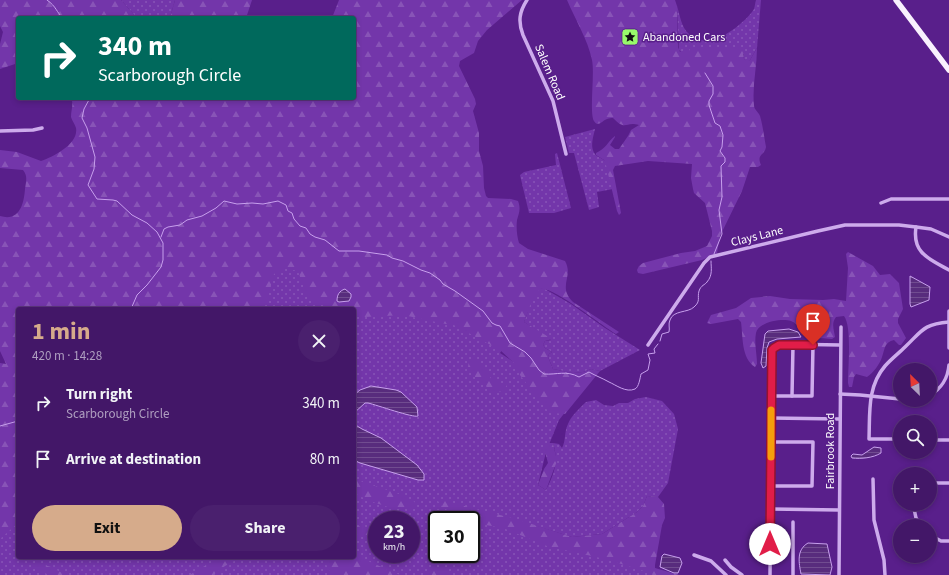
<!DOCTYPE html>
<html lang="en">
<head>
<meta charset="utf-8">
<style>
  body { margin:0; font-family:"Source Sans 3",sans-serif; background:#4a206e; color:#f1f3f6; height:100vh; display:flex; flex-direction:column; font-size:15px; white-space:nowrap }
  * { box-sizing:border-box; margin:0 }
  p { font-size:13px; color:#af9fc0 }
  .icon { flex:none; width:22px; height:22px; fill:none; stroke:currentColor; stroke-width:2; stroke-linecap:round; stroke-linejoin:round }
  .map { position:relative; flex:1; overflow:hidden }
  .sheet { position:absolute; left:16px; top:307px; width:340px; height:252px; display:flex; flex-direction:column; background:#431768; border-radius:4px; box-shadow:0 2px 6px #0003,0 0 0 1px #5b367c }
  .sheet>* { flex:none }
  .guide { position:absolute; left:16px; top:16px; width:340px; height:84px; border-radius:4px; box-shadow:0 2px 6px #0003,0 0 0 1px #5b367c; background:#00695c; color:#fff; overflow:hidden }
  .needle { width:26px; rotate:336deg }
  .buttons { position:absolute; left:893px; top:363px; display:grid; gap:8px }
  .buttons a { display:grid; place-items:center; width:44px; height:44px; border-radius:50%; background:#431768; box-shadow:0 2px 6px #0003,0 0 0 1px #5b367c; font-size:20px }
  .speed { position:absolute; left:368px; top:511px; display:flex; gap:8px; font-size:20px; font-weight:700; text-align:center }
  .speed>* { display:grid; place-content:center; width:52px; height:52px; border-radius:50%; background:#431768; box-shadow:0 2px 6px #0003,0 0 0 1px #5b367c; line-height:1 }
  .speed small { font-size:10px; font-weight:400 }
  .speed .limit { border:2px solid #111; border-radius:6px; background:#fff; color:#111 }
  .pin { position:absolute; display:grid; place-items:center; width:34px; height:34px; color:#fff; margin:-41px -17px; border-radius:50% 50% 50% 0; rotate:-45deg; box-shadow:0 0 4px #0007 }
  .pin .icon { rotate:45deg }
  .me { position:absolute; width:44px; margin:-22px; rotate:0deg; stroke-linejoin:round; filter:drop-shadow(0 0 3px #0008) }
  .turn { display:flex; align-items:center; gap:14px; height:84px; padding:0 16px; font-size:18px }
  .turn .icon { width:52px; height:52px; stroke-width:2.5 }
  .turn b { display:block; font-size:28px; line-height:34px }
  .round { display:grid; place-items:center; flex:none; width:42px; height:42px; border-radius:21px; background:#4a206e }
  .summary { display:flex; align-items:center; justify-content:space-between; height:68px; padding:0 16px }
  h1 { font-size:24px; font-weight:700; line-height:30px; color:#d6ab8b }
  .primary-button { display:flex; gap:8px; margin-top:auto; padding:8px 16px }
  .primary-button a { flex:1; height:46px; border-radius:24px; background:#d6ab8b; color:#111; font-size:16px; font-weight:700; line-height:46px; text-align:center }
  .primary-button a+a { background:#4a206e; color:#f1f3f6 }
  ul { padding:0; list-style:none }
  li { display:flex; align-items:center; gap:12px; height:56px; padding:0 16px }
  li div { flex:1 }
  li b { display:block; font-size:15px }
  li em { font-style:normal }
  .map>svg:first-child { display:block }
</style>
</head>
<body>
<div class="map">
<svg width="949" height="575" viewBox="0 0 949 575">
  <defs>
    <pattern id="grass-dots" width="8" height="8" patternUnits="userSpaceOnUse"><rect width="8" height="8" fill="#7336aa"/><path d="M2 2h.1M6 6h.1" fill="none" stroke="#8854b7" stroke-width="1.8" stroke-linecap="round"/></pattern>
    <pattern id="forest-firs" width="22" height="20" patternUnits="userSpaceOnUse"><rect width="22" height="20" fill="#7336aa"/><path d="M5 1l3.5 6h-7zM16 11l3.5 6h-7z" fill="#8854b7"/></pattern>
    <pattern id="water-rules" width="6" height="5" patternUnits="userSpaceOnUse"><rect width="6" height="5" fill="#582c7d"/><path d="M0 2.5h6" fill="none" stroke="#714c90"/></pattern>
  </defs>
  <rect width="100%" height="100%" fill="#591f8b"/>
  <g fill="url(#grass-dots)" fill-rule="evenodd">
    <path d="M121,0H175L170,18H137Z"/>
    <path d="M756,0H761L757,48L750,60L747,62L744,59V54L681,52L679,50L677,6C680,15 681,27 689,34C693,37 701,40 706,41C720,42 747,21 754,9C755,6 755,3 756,0Z"/>
    <path d="M595,129C593,138 589,149 597,156C600,158 603,159 605,161C610,169 611,180 613,189L597,192L599,207L589,210L574,153H569L565,137Z"/>
    <path d="M557,153L571,208L554,213H529L520,175L524,172L556,165L555,154Z"/>
    <path d="M274,237L545,289L571,304L605,328L640,350L600,371L591,369L583,372L573,373L553,369L548,357L549,354L552,352L545,348L543,345L545,341L551,340L524,322L528,311L500,353L574,401L559,420L546,452L538,485L546,490C554,474 559,462 553,443L559,444L562,448C566,441 564,432 568,424C571,416 580,408 586,402L596,400L604,405L613,406L619,403H628L635,399L646,397L662,401L674,414L678,429L668,483L658,497L647,496L643,506L637,512L602,534L572,537L530,524L673,575H0V424L18,412V557H354V309H257ZM377,520H411V554H377ZM437,520H471V554H437Z"/>
  </g>
  <g fill="url(#forest-firs)">
    <path d="M0,0H121L137,18H18V63L0,69V44L3,32L0,26Z"/>
    <path d="M175,0H252L246,18H170Z"/>
    <path d="M339,0H522L487,30L478,41L474,53L460,61L459,66L475,99L476,104L473,111L479,133V151L483,166L484,188L486,196L488,198L511,199L518,201C521,209 519,213 517,220C516,228 517,236 519,243L528,249L565,261C574,277 557,286 573,302L619,332L616,334C602,326 553,286 540,289L533,299L524,322L552,339L545,341L543,345L545,348L552,352L549,354L548,357L553,369L573,373L583,372L591,369L600,371L565,414L554,413L546,409L520,375L514,363L500,350L452,324H446L403,315L365,317L354,314V309H333L317,303L307,297L298,271L284,268L274,274L264,309H18V523L0,539V363L6,364L0,351V216C20,222 24,203 25,189C26,181 28,176 23,170L0,168V150L17,152L41,161C53,157 79,144 76,128C75,124 72,121 71,117C71,110 74,104 71,98H354V18H332Z"/>
    <path d="M567,0H675L677,6L678,47L680,52L689,51L690,49L737,48L743,50L744,59L747,61L750,60L757,48C757,67 752,86 754,105C754,110 758,111 760,116C763,126 764,137 766,147C765,155 756,154 761,165L758,167H750L742,191L720,236L717,253L702,260L643,274L638,273L637,270L639,266L643,263L681,253L695,251L707,246L712,236V231L705,203L694,193L693,189L691,178L692,164L648,161L615,166L613,170L621,213L619,215L617,211L606,165L604,160L596,155V153C607,148 607,142 615,136V137L610,145L615,149H619L628,136L631,130L639,125C624,121 627,132 613,118C611,118 609,118 607,119C603,120 598,128 594,121C589,112 595,74 592,60C588,40 575,19 567,0Z"/>
    <path d="M848,252L873,266L880,275L890,274L899,283L903,309L898,319V323L906,338L901,345H899L894,340C884,342 885,349 882,357C880,364 873,373 867,377L856,374L854,377L852,387H849L848,383C848,368 852,326 844,316L836,317C831,323 834,330 835,337L832,339C825,338 817,339 810,337C802,335 800,324 791,321C782,318 758,322 756,333C754,343 757,354 757,364L755,367C741,358 743,336 741,322L738,319L711,324L707,323L711,315L736,308L751,298L770,296L790,299L823,300L834,299L846,301L848,268L846,254Z"/>
    <path d="M474,360L487,373L492,380L507,385L502,392H493L476,378L468,368L469,361Z"/>
    <path d="M548,443H553L557,461L546,490L538,485L544,469L548,463L544,448Z"/>
    <path d="M354,478C374,488 396,490 415,502L413,508L394,509L370,501L354,493Z"/>
    <path d="M647,496L658,497L664,504L665,518L662,525L655,565V568L679,575H653L644,571L605,559L547,546L503,528L486,525L464,518L443,508L436,498L482,511L513,518L572,537L602,534L637,512L643,506Z"/>
    <path d="M354,524L372,532L361,537L354,533Z"/>
    <path d="M354,555L400,575H327V573L330,572L324,560L317,557H354Z"/>
    <path d="M220,557H241L225,566L213,575H190C199,568 211,564 220,557Z"/>
    <path d="M38,563L51,567L66,575H49L35,568Z"/>
    <path d="M435,568L443,569L453,575H425L428,569Z"/>
  </g>
  <g fill="url(#water-rules)" stroke="#c79fed">
    <path d="M910,276L930,287L929,300L911,307L910,304Z"/>
    <path d="M345,289L351,294V297L349,301L339,302L337,301C337,295 339,291 345,289Z"/>
    <path d="M789,329L798,332L801,337L777,339L769,342L767,348L766,366L763,368L761,363L765,334L768,331Z"/>
    <path d="M371,386L396,390L401,392L417,407L418,416C413,418 377,405 368,403H365L354,413V395L360,390Z"/>
    <path d="M354,424L362,429L381,438L417,465L424,474V480H418L360,463L354,460Z"/>
    <path d="M874,447L881,448V453C873,458 861,459 852,458L851,456L853,454L862,455Z"/>
    <path d="M808,543L827,544L832,567L830,575L801,574C799,563 796,550 808,543Z"/>
    <path d="M664,554L680,558L682,563L678,573H674L660,567L662,556Z"/>
  </g>
  <g fill="none" stroke-linecap="round" stroke-linejoin="round">
    <g stroke="#c79fed" stroke-width="1">
      <path d="M47,0C57,7 56,12 63,18"/>
      <path d="M705,73L713,86V94L709,101V105L715,123L720,126L723,135L722,147L720,151L725,158V162L721,166L722,197L719,210L722,234L714,254"/>
      <path d="M90,98L84,109L82,118L87,128L95,157L94,169L88,185L97,199L113,200L117,201L132,215L147,223L157,232L163,243V260L161,267L147,285L137,295L131,309"/>
      <path d="M161,237L164,229L168,227L180,225L187,220L202,216L216,208L224,201L237,204L252,203L263,204L278,201L286,205L288,211L292,213L294,219L300,226L306,228L310,234L315,237L325,240L339,251H359L387,255L392,258L403,261L421,270L430,273L440,280L443,284L455,291L483,311L492,323L496,325L500,326L510,343L525,352L531,358L539,370L544,374C557,375 566,370 579,377L589,372C596,376 602,378 609,382C616,385 626,393 635,389C639,387 640,378 641,374L648,370L650,360L648,354L655,353L654,349L658,344"/>
      <path d="M660,341L662,334L669,332C670,328 668,324 670,320C673,310 688,313 694,307C701,301 697,298 699,291C701,285 705,285 707,282C713,275 711,268 711,261"/>
      <path d="M0,426L18,421"/>
    </g>
    <g stroke="#cdabec" stroke-width="3.5">
      <path d="M527,0C519,12 518,22 523,35L553,101L566,154"/>
      <path d="M0,131L33,130L42,128"/>
      <path d="M881,203L891,199H949"/>
      <path d="M916,227C912,253 929,259 949,270"/>
      <path d="M949,311V348"/>
      <path d="M648,345L704,263L710,257L818,231L845,225H899L916,227L931,229L949,237"/>
      <path d="M840,394L860,395L900,399"/>
      <path d="M930,395C941,389 948,378 949,365"/>
      <path d="M771,396H812L813,345"/>
      <path d="M792,396L793,345"/>
      <path d="M771,418L840,419"/>
      <path d="M900,439H869C870,413 867,387 885,366C891,359 899,353 905,347C922,331 923,324 949,322"/>
      <path d="M930,440H949"/>
      <path d="M873,479L874,520L884,560L885,575"/>
      <path d="M930,483H949"/>
      <path d="M771,486H812L813,442H771"/>
      <path d="M913,504L916,518L921,526"/>
      <path d="M771,509L839,510"/>
      <path d="M930,535L941,541H949"/>
      <path d="M694,555L711,561L726,575"/>
      <path d="M725,560L731,567L742,575"/>
      <path d="M770,575L772,350L776,346L782,344L840,345"/>
      <path d="M793,575V522"/>
      <path d="M839,575L841,327"/>
    </g>
    <path stroke="#f9f1fe" stroke-width="5.5" d="M896,0L949,70"/>
  </g>
  <g fill="none" stroke-linecap="round" stroke-linejoin="round">
    <g stroke="#92132f" stroke-width="10">
      <path id="route" d="M770,544L772,350L774,348L779,345H813"/>
    </g>
    <use href="#route" stroke="#e11d48" stroke-width="7"/>
    <path stroke="#f59e0b" stroke-width="7" d="M771,457V410"/>
  </g>
  <defs>
    <g id="sight-square" transform="scale(0.9)"><rect x="-9" y="-9" width="18" height="18" rx="4" fill="#98fa6b" stroke="#591f8b"/><path d="M0-6L1.8-2.2L6-1.7L2.9 1.2L3.7 5.4L0 3.3L-3.7 5.4L-2.9 1.2L-6-1.7L-1.8-2.2Z" fill="#111"/></g>
  </defs>
  <g fill-rule="evenodd">
    <use href="#sight-square" x="630" y="37"/>
  </g>
  <g text-anchor="middle" stroke-width="3" stroke-linejoin="round" paint-order="stroke">
    <g font-size="12" fill="#fff" stroke="#591f8b" text-anchor="start">
      <text x="643" y="41">Abandoned Cars</text>
    </g>
    <g font-size="12" fill="#fff" stroke="#591f8b">
      <text transform="translate(550 72) rotate(67)" y="4">Salem Road</text>
      <text transform="translate(757 236) rotate(-14)" y="4">Clays Lane</text>
      <text transform="translate(830 451) rotate(-90)" y="4">Fairbrook Road</text>
    </g>
  </g>
</svg>
<div class="buttons">
<a><svg class="needle" viewBox="-14 -14 28 28"><path d="M0-13l5 13h-10z" fill="#e53935"/><path d="M0 13l5-13h-10z" fill="#af9fc0"/></svg></a>
<a><svg class="icon" aria-label="search" viewBox="0 0 24 24"><circle cx="10" cy="10" r="6"/><path d="M15 15l6 6"/></svg></a>
<a>+</a>
<a>−</a>
</div>
<div class="speed"><div>23<small>km/h</small></div><div class="limit">30</div></div>
<div class="pin" style="left:813px;top:345px;background:#d93025"><svg class="icon" aria-label="arrive" viewBox="0 0 24 24"><path d="M6 21V4h12l-3 4 3 4H6"/></svg></div>
<svg class="me" style="left:770px;top:544px" viewBox="-20 -20 40 40"><circle r="19" fill="#fff"/><path d="M0-13L10 11 0 6-10 11z" fill="#e11d48"/></svg>
<div class="guide">
<div class="turn"><svg class="icon" aria-label="right" viewBox="0 0 24 24"><path d="M7 20v-9h11M14 6l5 5-5 5"/></svg><div><b>340 m</b>Scarborough Circle</div></div>
</div>
<section class="sheet">
<div class="summary"><div><h1>1 min</h1><p>420 m · 14:28</p></div><a class="round"><svg class="icon" aria-label="close" viewBox="0 0 24 24"><path d="M6 6l12 12M18 6L6 18"/></svg></a></div>
<ul>
<li><svg class="icon" aria-label="right" viewBox="0 0 24 24"><path d="M7 20v-9h11M14 6l5 5-5 5"/></svg><div><b>Turn right</b><p>Scarborough Circle</p></div><em>340 m</em></li>
<li><svg class="icon" aria-label="arrive" viewBox="0 0 24 24"><path d="M6 21V4h12l-3 4 3 4H6"/></svg><div><b>Arrive at destination</b></div><em>80 m</em></li>
</ul>
<div class="primary-button"><a>Exit</a><a>Share</a></div>
</section>
</div>
</body>
</html>
